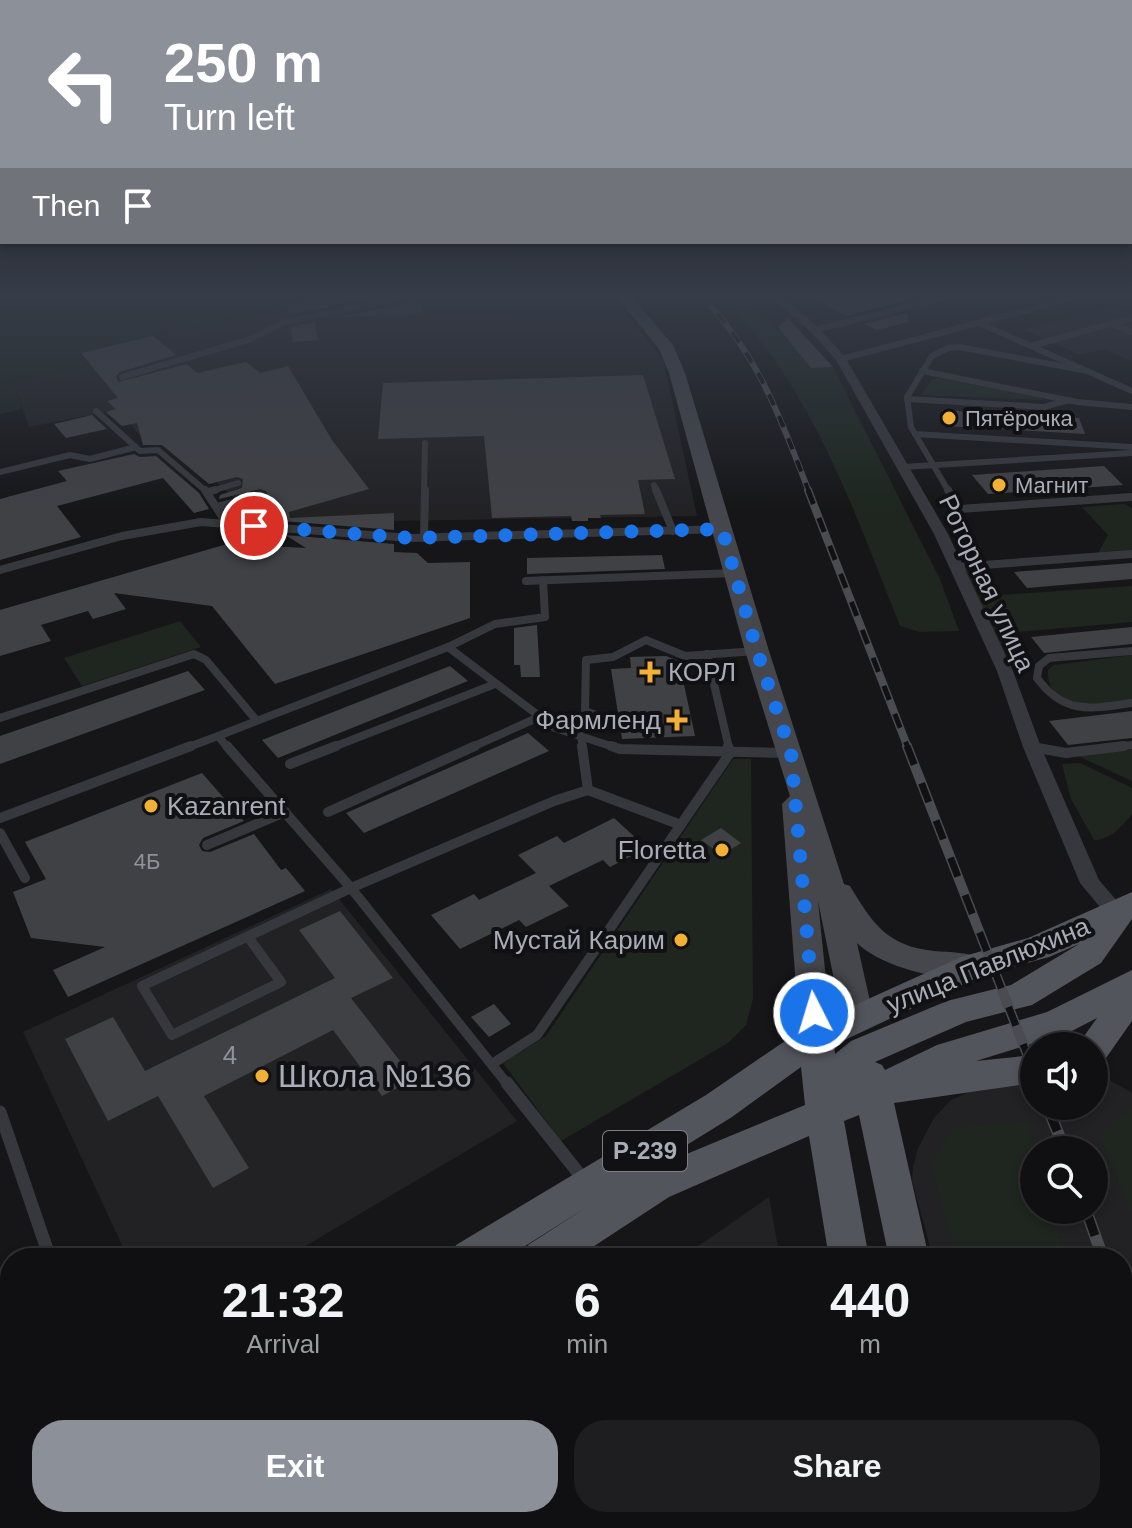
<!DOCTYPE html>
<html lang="en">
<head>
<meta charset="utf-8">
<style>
  body { margin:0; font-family:Arial,sans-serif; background:#1e1e20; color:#f1f3f6; height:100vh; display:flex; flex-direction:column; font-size:30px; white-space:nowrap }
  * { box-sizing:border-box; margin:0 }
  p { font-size:26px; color:#9c9d9f }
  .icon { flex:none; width:44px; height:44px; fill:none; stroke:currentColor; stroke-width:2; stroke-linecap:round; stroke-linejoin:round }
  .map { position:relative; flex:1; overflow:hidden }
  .details { position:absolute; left:0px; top:1248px; width:1132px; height:280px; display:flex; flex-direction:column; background:#101012; border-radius:32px 32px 0 0; box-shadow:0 4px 12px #0003,0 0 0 2px #303032 }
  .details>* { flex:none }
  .top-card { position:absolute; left:0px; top:0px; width:1132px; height:244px; box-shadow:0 4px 12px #0003,0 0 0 2px #303032; background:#8c9099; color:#fff; overflow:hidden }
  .buttons { position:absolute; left:1020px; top:1032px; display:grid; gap:16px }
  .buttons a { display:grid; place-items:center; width:88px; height:88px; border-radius:50%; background:#101012; box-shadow:0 4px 12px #0003,0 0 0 2px #303032; font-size:40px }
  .pin { position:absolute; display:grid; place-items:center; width:68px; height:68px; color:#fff; margin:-34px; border:4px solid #fff; border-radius:50%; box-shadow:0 2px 8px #0007 }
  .me { position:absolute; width:88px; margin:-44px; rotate:355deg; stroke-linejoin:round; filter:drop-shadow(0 0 6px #0008) }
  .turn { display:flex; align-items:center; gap:28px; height:168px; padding:0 32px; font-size:36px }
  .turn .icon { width:104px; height:104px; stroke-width:2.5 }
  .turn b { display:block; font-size:56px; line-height:68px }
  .then { display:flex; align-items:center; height:76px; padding:0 32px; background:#0003; gap:16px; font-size:30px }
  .eta { display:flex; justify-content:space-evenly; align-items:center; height:136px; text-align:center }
  .eta b { font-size:48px; font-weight:800; line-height:56px }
  .cta { display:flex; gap:16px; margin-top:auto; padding:16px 32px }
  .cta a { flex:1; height:92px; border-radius:32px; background:#8c9099; color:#fff; font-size:32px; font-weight:800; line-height:92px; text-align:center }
  .cta a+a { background:#1e1e20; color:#f1f3f6 }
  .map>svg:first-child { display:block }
</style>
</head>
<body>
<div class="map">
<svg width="1132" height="1528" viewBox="0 0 1132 1528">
  <rect width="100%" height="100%" fill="#161618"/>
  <g fill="#222225" fill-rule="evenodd">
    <path d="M327,296H611L663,359L697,516L394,521L255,517L174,444L150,445L116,410L29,427L13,381L86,366L79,355Z"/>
    <path d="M1132,302V361L1104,349L1081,355L1025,330Z"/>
    <path d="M331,889L517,1121L285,1258H128L23,1032Z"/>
    <path d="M1106,1078L1132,1093V1528H1008L1005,1518H1122V1258H933L912,1180L913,1167L918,1148L934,1118L951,1100L995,1081L1034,1080V1106H1094V1079ZM1034,1150H1094V1210H1034Z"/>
    <path d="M769,1197L780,1258H681Z"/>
    <path d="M302,1518H827L828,1528H288Z"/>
  </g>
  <g fill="#1e261f">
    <path d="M0,296H327L80,354L86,366L13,381L22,409L0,414Z"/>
    <path d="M720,296H742L791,343L833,367L940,579L959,631L920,632L900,626C854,511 811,383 720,296Z"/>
    <path d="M938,378L1040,397L1043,400L921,395L932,379Z"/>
    <path d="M1124,504L1132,508V554L1098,553L1108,535L1082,507Z"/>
    <path d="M962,569H985L1000,595L1132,586V622L1017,632L1028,653L1004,657Z"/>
    <path d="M180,621L201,647L82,686L64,658Z"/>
    <path d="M1132,655V701C1105,705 1045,712 1048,670L1054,665Z"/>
    <path d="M1132,749V781L1078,756Z"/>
    <path d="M733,759H751L753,999L746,1025L728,1043L561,1141L503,1063L546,1036Z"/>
    <path d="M1080,763L1132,788V814C1121,827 1112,839 1094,840L1071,799L1062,764Z"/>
    <path d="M1132,1106V1214L1099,1136Z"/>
    <path d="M1027,1122L1035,1150L1034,1210H1052L1066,1258H956L931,1163L954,1127Z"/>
    <path d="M1122,1450L1132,1484V1528H1031L1028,1518H1122Z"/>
  </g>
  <g fill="#404145">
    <path d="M327,296H379L289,315L287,306Z"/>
    <path d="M417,296L422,313L334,318L412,302Z"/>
    <path d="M807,296H905V301L847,316Z"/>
    <path d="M907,313L908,322L877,330L864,324Z"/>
    <path d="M788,318L833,367L811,368L778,327Z"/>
    <path d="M315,322L318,340L293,342L291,327Z"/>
    <path d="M153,336L176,355L120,372L116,376L118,382L187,364L197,373L246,362L260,373L288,366L332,440L369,489L289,512L290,518L394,513V530L257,519L243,508L266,502L269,497L266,491L260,489L219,499L220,495L242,488L243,479L237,477L209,484L162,445H143L137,423L122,426L106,412L116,409L107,401L118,398L81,353Z"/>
    <path d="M643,375L675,479L638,480L645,514L600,515L601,518H588V521H572L571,516L492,518L484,436L378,439L383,383Z"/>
    <path d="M942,410L1079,418L1085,434L945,426Z"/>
    <path d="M92,415L107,429L66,438L54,424Z"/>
    <path d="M134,454L140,457L156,456L199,493L209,509L194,513L163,478L57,506L81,537L0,560V499L67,481L58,471Z"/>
    <path d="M1104,466L1123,485L988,494L972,475Z"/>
    <path d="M285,535L394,544V552L417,553L428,563L470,562V618L275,684L212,606L114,593L126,609L93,619L88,611L41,625L51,641L0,656V610L227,544L306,548Z"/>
    <path d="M662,555L665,569L527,574V558Z"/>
    <path d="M1132,563V579L1027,588L1014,572Z"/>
    <path d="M537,625L540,677H521L520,665H514V628Z"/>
    <path d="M1132,627V644L1044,653L1031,637Z"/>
    <path d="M666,656L679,661L695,736L622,739L611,669L631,668L630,657Z"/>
    <path d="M450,666L468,681L278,758L262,740Z"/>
    <path d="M188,671L205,690L0,764V736Z"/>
    <path d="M1132,711V738L1068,745L1049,721Z"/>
    <path d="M528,733L549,751L364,833L346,813Z"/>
    <path d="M202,773L244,821L203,838L199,845L202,851L210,852L254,834L281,870L286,868L305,891L68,997L53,970L105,947L31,938L13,892L46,879L25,842Z"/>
    <path d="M614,818L647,848L610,867L603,860L549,886L569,906L526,927L519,920L460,949L431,915L474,894L479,900L536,873L518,855L557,836L564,843Z"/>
    <path d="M721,828L741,843L722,855L701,840Z"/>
    <path d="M340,911L393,978L351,998L414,1079L382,1096L333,1030L204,1096L249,1168L213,1188L158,1096L108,1121L65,1039L113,1017L145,1071L335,978L299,930Z"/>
    <path d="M494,1004L511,1024L489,1037L471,1017Z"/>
  </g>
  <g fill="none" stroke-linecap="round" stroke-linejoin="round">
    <g stroke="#37383d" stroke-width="6">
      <path d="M979,323L1132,391"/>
      <path d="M1112,324L1132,332"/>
      <path d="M815,330L951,296"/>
      <path d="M1031,346L1132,318"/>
      <path d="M841,359L1081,296"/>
      <path d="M922,371L1077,402L1132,407"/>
      <path d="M122,377L251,339L285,322L411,296"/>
      <path d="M907,399L1044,407L1069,400"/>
      <path d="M96,411L140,451L158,450L207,492"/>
      <path d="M915,434L1132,447"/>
      <path d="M903,467L1132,453"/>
      <path d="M0,472L70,455L90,459L136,447"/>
      <path d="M654,485L657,492"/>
      <path d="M208,492L238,483"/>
      <path d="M424,492L425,443"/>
      <path d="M949,492L911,427L907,397L932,356L948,348L959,347L1088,371"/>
    </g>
    <g stroke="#37383d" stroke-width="8">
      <path d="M205,490L227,524"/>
      <path d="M656,490L673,531"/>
      <path d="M948,490L959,509L1132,497"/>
      <path d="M208,492L215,490"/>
      <path d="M221,506L262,496"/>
      <path d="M424,538L425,490"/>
      <path d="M956,567L1132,554"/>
      <path d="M0,570L122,536L201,522L410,538L722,529"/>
      <path d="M526,581L734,573"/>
      <path d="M448,647L495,624L545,617L543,580"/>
      <path d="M1132,651L1049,658L1039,666L1037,678C1064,715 1091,709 1132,703"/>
      <path d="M707,654L729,748"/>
      <path d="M0,718L194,654L206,660L256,720"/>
      <path d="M608,719L585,711L586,660L613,657L646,640L685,656L757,651"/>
      <path d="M218,736L448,647L555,728L617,748"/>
      <path d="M581,736L583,748"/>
      <path d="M1032,747L1038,748"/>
      <path d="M186,748L218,736L228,748"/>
      <path d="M331,748L495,684"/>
      <path d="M470,748L539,717"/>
      <path d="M1107,748L1132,745"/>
    </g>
    <g stroke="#37383d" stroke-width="10">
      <path d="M227,746L351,888L508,1085"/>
      <path d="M611,746L620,749L786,753"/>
      <path d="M1032,747L1066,753L1124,746"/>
      <path d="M290,764L336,746"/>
      <path d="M588,790L681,825"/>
      <path d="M328,812L475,746"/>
      <path d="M0,818L191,746"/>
      <path d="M0,833L25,878"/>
      <path d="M207,845L285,812"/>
      <path d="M248,937L281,982L172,1035L142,986L351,888L554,801L588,790L582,746"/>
      <path d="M492,1064L537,1035L730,753L728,746"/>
    </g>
    <g stroke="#37383d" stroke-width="13">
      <path d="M507,1083L584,1180"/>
      <path d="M0,1112L50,1258"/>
      <path d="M308,1528L322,1518"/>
    </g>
    <path fill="#37383d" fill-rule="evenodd" d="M770,296H782L819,328L845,357L948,534L1013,671L1041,747L1099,880L1124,909L1127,914L1124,919H1110L1080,883L1023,747L997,671L934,534L836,360L811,332Z"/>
    <path fill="#45474d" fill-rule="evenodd" d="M616,296H631L673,345L685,373L769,651L844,884L850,886C873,924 887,946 934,951C951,952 968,953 984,958L988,966L984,974C949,985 883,968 857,943L874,1019L869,1028L858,1031L847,1028L842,1019L818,901L832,1038L828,1047L816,1051L804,1047L800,1038L782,804L790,796L745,651L669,373L659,349Z"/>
    <g fill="#53555c" fill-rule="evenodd">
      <path d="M1132,892V919L1101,963L1032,1005L966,1022L875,1062L882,1065L885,1070L937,1045L1047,1012L1132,970V1021L1106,1058L1094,1062V1046H1077L1097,1018L1070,1032L976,1061L1034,1055V1083L894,1103L929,1258H889L859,1115L844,1121L869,1258H829L809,1136L669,1197L576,1258H522L528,1245L587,1207L506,1258H450L456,1245L706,1095L804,1028L961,957L1028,938ZM1079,944L1011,985L947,1001L851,1041L835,1054L834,1045L983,975L1049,957ZM801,1067L805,1105L643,1172L732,1117Z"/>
      <path d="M11,1518H71L67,1528H7Z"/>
      <path d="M104,1518H164L160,1528H100Z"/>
      <path d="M879,1518H927L929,1528H881Z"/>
      <path d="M949,1518H997L999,1528H951Z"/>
    </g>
    <g stroke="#4a4c52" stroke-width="6">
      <path id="rail-far3" d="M701,296C757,352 781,419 809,492"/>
    </g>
    <g stroke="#4a4c52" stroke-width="8">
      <path id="rail-far2" d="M808,490L908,748"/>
    </g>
    <g stroke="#4a4c52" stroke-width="10">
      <path id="rail-far1" d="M907,746L1034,1072"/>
    </g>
    <g stroke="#4a4c52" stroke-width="12">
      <g id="rail">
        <path d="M1047,1106L1065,1150"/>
        <path d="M1086,1210L1103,1258"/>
        <path d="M1122,1310L1132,1338"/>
      </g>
    </g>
    <use href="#rail-far3" stroke="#111113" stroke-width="4" stroke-dasharray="12" stroke-linecap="butt"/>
    <use href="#rail-far2" stroke="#111113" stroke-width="5" stroke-dasharray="15" stroke-linecap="butt"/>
    <use href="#rail-far1" stroke="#111113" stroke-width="7" stroke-dasharray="20" stroke-linecap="butt"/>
    <use href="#rail" stroke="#111113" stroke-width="9" stroke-dasharray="27" stroke-linecap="butt"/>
  </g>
  <linearGradient id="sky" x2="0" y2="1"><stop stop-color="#0c0c0d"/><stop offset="0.58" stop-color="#363c48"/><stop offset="1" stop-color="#363c48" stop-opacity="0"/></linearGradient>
  <rect width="1132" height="510" fill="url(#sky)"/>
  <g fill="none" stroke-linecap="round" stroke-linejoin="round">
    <path stroke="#1a73e8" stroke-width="14" stroke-dasharray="0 25.2" d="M254,526L410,538L722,529L757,651L791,753L814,1013"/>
  </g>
  <g fill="#f2b134" stroke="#111113" stroke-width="3">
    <circle cx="949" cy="418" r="8"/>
    <circle cx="999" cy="485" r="8"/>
    <path d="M646 660h8v8h8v8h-8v8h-8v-8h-8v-8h8z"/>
    <path d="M673 708h8v8h8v8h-8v8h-8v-8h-8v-8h8z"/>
    <circle cx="151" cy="806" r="8"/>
    <circle cx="722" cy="850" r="8"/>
    <circle cx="681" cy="940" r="8"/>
    <circle cx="262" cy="1076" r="8"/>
  </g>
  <g text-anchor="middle" stroke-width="8" stroke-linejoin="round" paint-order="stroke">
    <g font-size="22" fill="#a8adb8" stroke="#111113" text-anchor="start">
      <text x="965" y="426">Пятёрочка</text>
      <text x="1015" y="493">Магнит</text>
    </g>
    <g font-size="22" fill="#8e929b">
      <text x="147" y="869">4Б</text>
    </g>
    <rect fill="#111113" stroke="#7b7e86" stroke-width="2" x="603" y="1131" width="84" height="40" rx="6"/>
    <g font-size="24" font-weight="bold" fill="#a8adb8">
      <text x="645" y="1159">Р-239</text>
    </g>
    <g font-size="26" fill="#a8adb8" stroke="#111113">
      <text transform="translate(987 583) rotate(65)" y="9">Роторная улица</text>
      <text transform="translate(988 965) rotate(-22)" y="9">улица Павлюхина</text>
    </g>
    <g font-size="26" fill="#a8adb8" stroke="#111113" text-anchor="end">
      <text x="668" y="681" text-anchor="start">КОРЛ</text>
      <text x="661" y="729">Фармленд</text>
      <text x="167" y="815" text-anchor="start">Kazanrent</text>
      <text x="706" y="859">Floretta</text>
      <text x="665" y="949">Мустай Карим</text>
    </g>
    <g font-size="26" fill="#8e929b">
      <text x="230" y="1064">4</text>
    </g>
    <g font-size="32" fill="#a8adb8" stroke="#111113" text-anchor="start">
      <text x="278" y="1087">Школа №136</text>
    </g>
  </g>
</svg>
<div class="buttons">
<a><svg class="icon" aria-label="sound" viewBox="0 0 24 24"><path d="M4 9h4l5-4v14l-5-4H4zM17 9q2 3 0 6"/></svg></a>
<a><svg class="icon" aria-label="search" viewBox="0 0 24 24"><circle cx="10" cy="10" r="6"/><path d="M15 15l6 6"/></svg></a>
</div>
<div class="pin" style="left:254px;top:526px;background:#d93025"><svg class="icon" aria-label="arrive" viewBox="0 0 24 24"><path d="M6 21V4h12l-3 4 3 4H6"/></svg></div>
<svg class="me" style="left:814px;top:1013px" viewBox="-20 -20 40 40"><circle r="17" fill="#1a73e8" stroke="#fff" stroke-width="3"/><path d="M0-11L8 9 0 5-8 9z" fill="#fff"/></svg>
<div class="top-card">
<div class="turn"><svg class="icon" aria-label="left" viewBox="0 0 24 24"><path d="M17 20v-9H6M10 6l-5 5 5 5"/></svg><div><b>250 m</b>Turn left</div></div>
<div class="then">Then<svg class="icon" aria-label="arrive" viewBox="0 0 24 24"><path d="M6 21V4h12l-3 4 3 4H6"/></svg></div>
</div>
<section class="details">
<div class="eta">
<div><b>21:32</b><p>Arrival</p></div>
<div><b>6</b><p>min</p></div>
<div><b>440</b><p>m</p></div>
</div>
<div class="cta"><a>Exit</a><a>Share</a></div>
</section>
</div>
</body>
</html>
